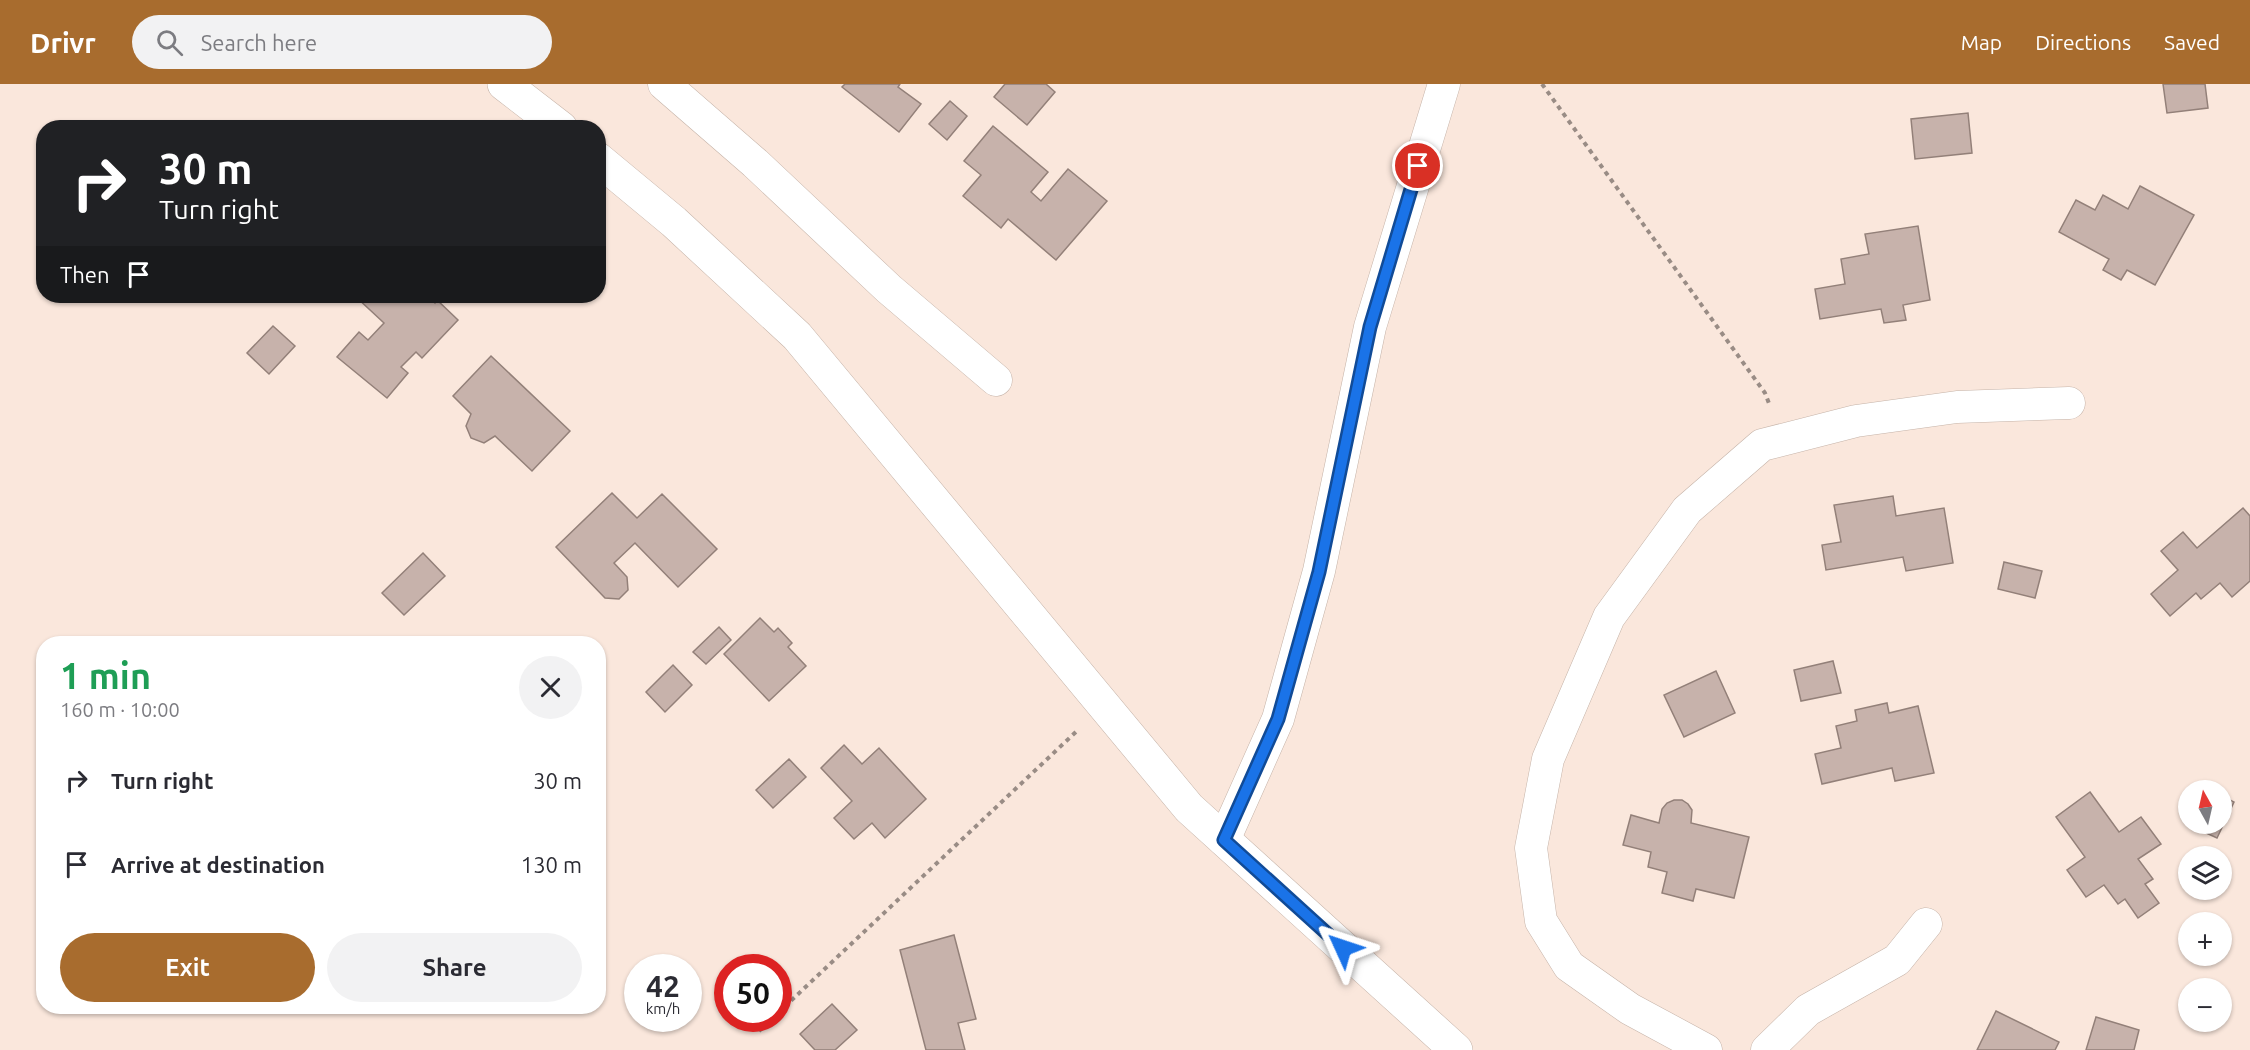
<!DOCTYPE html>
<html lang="en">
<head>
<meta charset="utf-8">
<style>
  body { margin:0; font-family:Ubuntu,sans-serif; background:#f2f2f3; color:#2b2b33; height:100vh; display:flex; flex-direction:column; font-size:22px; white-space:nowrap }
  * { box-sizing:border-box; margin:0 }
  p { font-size:20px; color:#7c7c81 }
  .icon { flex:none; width:33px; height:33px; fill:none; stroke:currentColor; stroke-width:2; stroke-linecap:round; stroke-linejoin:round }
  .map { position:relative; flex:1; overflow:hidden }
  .details { position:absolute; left:36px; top:552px; width:570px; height:378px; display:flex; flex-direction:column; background:#fff; border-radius:24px; box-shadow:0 2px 4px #0004 }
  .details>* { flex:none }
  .top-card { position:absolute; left:36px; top:36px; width:570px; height:183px; border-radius:24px; box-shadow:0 2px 4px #0004; background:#202124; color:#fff; overflow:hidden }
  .needle { width:39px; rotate:352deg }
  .controls { position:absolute; left:2178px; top:696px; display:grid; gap:12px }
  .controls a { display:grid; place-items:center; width:54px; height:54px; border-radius:50%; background:#fff; box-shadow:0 2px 4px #0004; font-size:30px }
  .speed { position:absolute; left:624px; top:870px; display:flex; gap:12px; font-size:30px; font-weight:700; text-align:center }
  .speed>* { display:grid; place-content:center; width:78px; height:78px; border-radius:50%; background:#fff; box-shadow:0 2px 4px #0004; line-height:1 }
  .speed small { font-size:15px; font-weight:400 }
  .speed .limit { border:9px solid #d22; background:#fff; color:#111 }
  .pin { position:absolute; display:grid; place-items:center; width:51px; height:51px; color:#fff; margin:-26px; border:3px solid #fff; border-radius:50%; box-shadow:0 2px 6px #0007 }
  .me { position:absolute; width:66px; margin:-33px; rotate:312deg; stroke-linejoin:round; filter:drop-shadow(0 0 4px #0008) }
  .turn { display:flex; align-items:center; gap:21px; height:126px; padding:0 24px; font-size:27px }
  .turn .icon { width:78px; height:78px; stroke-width:2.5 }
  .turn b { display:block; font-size:42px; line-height:51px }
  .then { display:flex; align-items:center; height:57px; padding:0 24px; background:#0003; gap:12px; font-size:22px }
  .round { display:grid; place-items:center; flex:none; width:63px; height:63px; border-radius:32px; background:#f2f2f3 }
  .headline { display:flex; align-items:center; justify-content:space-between; height:102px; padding:0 24px }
  h1 { font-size:36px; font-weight:600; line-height:45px; color:#1e9e55 }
  .primary-button { display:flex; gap:12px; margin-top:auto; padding:12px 24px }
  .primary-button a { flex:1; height:69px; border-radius:36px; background:#a86c2e; color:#fff; font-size:24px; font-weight:600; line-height:69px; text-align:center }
  .primary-button a+a { background:#f2f2f3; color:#2b2b33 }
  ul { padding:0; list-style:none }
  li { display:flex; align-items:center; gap:18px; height:84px; padding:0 24px }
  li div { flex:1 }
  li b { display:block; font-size:22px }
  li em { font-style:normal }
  header { display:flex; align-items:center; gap:36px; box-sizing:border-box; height:84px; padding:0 30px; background:#a86c2e; color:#fff }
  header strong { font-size:28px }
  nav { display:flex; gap:33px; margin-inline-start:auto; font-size:21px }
  .search { width:420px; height:54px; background:#f2f2f3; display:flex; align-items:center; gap:15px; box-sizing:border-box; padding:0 21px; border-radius:33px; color:#7c7c81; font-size:22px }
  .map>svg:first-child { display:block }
</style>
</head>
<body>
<header>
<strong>Drivr</strong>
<div class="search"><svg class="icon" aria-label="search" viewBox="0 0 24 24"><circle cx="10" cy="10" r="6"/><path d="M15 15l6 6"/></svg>Search here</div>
<nav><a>Map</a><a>Directions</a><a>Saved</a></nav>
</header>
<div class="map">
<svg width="2250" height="966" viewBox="0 0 2250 966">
  <rect width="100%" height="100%" fill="#fae7dc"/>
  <g fill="#c7b2ab" stroke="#938079" stroke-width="1.5">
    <path d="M845,0H900L898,3L921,20L899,48L842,3Z"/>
    <path d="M1005,0H1046L1055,8L1027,41L994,13Z"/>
    <path d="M2163,0H2205L2208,24L2167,29Z"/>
    <path d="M950,17L967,32L947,56L929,40Z"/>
    <path d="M1968,29L1972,69L1915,75L1911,35Z"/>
    <path d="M993,42L1048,88L1031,108L1041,117L1068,85L1107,117L1056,176L1008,135L1001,144L963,112L981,91L964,77Z"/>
    <path d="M2140,102L2194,131L2155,201L2127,186L2121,196L2103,186L2109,175L2059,148L2076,116L2095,126L2103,111L2128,125Z"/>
    <path d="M1918,142L1930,216L1903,221L1906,236L1884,239L1881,225L1820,235L1815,205L1845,200L1841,175L1869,170L1865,150Z"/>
    <path d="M355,212H427L435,219L437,216L458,236L422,274L416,268L401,283L408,289L387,314L337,273L359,248L368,256L384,239Z"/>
    <path d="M273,242L295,262L269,290L247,269Z"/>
    <path d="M491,272L570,347L532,387L495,352L484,359L471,354L466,342L471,330L453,312Z"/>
    <path d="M612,409L637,434L662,410L717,465L678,503L635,459L614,479L627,493L628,506L619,515L605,514L556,463Z"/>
    <path d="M1893,412L1896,432L1944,424L1953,479L1906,487L1903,473L1826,486L1822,461L1841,458L1834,421Z"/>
    <path d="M2243,424L2250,432V497L2232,513L2220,499L2201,515L2196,509L2170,532L2151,510L2178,486L2161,467L2183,448L2197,464Z"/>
    <path d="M423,469L445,492L404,531L382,509Z"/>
    <path d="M2004,478L2042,487L2035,514L1998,505Z"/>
    <path d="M760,534L774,548L778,544L792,559L788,563L806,582L769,617L724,570Z"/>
    <path d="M719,543L731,556L706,580L693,568Z"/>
    <path d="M1833,577L1841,609L1801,617L1794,586Z"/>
    <path d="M673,581L692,601L665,628L646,608Z"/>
    <path d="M1716,587L1735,629L1684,653L1664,611Z"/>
    <path d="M1887,619L1889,629L1918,622L1934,689L1895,697L1892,684L1822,700L1815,670L1841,664L1836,642L1857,637L1855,626Z"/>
    <path d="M844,661L862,680L879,664L926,715L885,754L872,739L854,755L834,734L852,717L821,684Z"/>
    <path d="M789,675L806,693L773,724L756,706Z"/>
    <path d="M2090,708L2119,748L2141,733L2161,760L2138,775L2153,795L2145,800L2159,819L2138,834L2125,815L2118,820L2104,801L2086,813L2067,786L2085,773L2056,733Z"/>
    <path d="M2222,712L2234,718L2217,754L2191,742L2193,740H2222Z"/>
    <path d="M1674,716H1682L1688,720L1692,726L1691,739L1749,753L1734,814L1696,805L1693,817L1662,809L1667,788L1648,783L1651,768L1623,761L1631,731L1659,739L1662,725L1667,719Z"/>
    <path d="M954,851L976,935L958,939L965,966H926L900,866Z"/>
    <path d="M832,920L857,946L835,966H815L800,950Z"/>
    <path d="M1996,927L2059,958L2055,966H1977Z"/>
    <path d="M2096,933L2139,946L2134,966H2086Z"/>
  </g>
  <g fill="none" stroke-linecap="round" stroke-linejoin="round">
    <g stroke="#c5b3a8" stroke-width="33">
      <g id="street">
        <path d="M664,0L755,79L889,205L996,296"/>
        <path d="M1224,756L1278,635L1319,487L1370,243L1444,0"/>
        <path d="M1706,966L1630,925L1569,882L1541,837L1531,764L1548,675L1609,533L1687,426L1762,361L1856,337L1957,323L2069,319"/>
        <path d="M1767,966L1808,926L1897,876L1926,840"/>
      </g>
    </g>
    <g stroke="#c5b3a8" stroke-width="34">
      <g id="secondary">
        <path d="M504,0L561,44"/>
        <path d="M598,75L674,138L797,252L1189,724L1456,966"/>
      </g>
    </g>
    <g stroke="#998c85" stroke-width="4" stroke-dasharray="4.5 4.5" stroke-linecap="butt">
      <path d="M1542,0L1765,309L1770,322"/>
      <path d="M778,929L1079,645"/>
      <path d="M759,947L773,934"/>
    </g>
    <use href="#street" stroke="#fff" stroke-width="32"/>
    <use href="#secondary" stroke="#fff" stroke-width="33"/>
  </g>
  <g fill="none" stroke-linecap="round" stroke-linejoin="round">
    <g stroke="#114b97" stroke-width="15">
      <path id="route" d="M1343,864L1224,756L1278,635L1319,488L1370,243L1418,82"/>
    </g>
    <use href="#route" stroke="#1a73e8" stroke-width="10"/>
  </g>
</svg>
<div class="controls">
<a><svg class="needle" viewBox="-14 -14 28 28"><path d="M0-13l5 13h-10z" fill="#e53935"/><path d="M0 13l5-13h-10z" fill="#7c7c81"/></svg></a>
<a><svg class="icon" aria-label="layers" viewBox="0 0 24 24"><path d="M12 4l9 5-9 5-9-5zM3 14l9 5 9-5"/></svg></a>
<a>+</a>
<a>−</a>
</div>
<div class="speed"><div>42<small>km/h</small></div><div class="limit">50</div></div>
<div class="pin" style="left:1418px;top:82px;background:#d93025"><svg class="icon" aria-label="arrive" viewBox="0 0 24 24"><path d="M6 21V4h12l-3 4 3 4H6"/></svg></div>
<svg class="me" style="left:1343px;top:864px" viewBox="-20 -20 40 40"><path d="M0-17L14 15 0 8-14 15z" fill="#1a73e8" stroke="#fff" stroke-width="4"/></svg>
<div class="top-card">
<div class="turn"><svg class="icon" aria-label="right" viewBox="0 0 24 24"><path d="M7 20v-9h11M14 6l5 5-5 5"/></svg><div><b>30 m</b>Turn right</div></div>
<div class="then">Then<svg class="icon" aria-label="arrive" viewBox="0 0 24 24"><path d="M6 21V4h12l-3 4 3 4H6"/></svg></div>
</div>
<section class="details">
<div class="headline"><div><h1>1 min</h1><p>160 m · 10:00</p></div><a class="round"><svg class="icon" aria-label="close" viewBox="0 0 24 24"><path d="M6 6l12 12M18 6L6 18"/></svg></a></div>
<ul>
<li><svg class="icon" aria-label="right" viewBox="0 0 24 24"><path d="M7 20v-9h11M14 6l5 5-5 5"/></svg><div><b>Turn right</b></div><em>30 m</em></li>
<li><svg class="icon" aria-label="arrive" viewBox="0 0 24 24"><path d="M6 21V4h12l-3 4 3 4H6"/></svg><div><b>Arrive at destination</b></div><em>130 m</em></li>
</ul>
<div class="primary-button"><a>Exit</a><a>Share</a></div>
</section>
</div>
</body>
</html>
